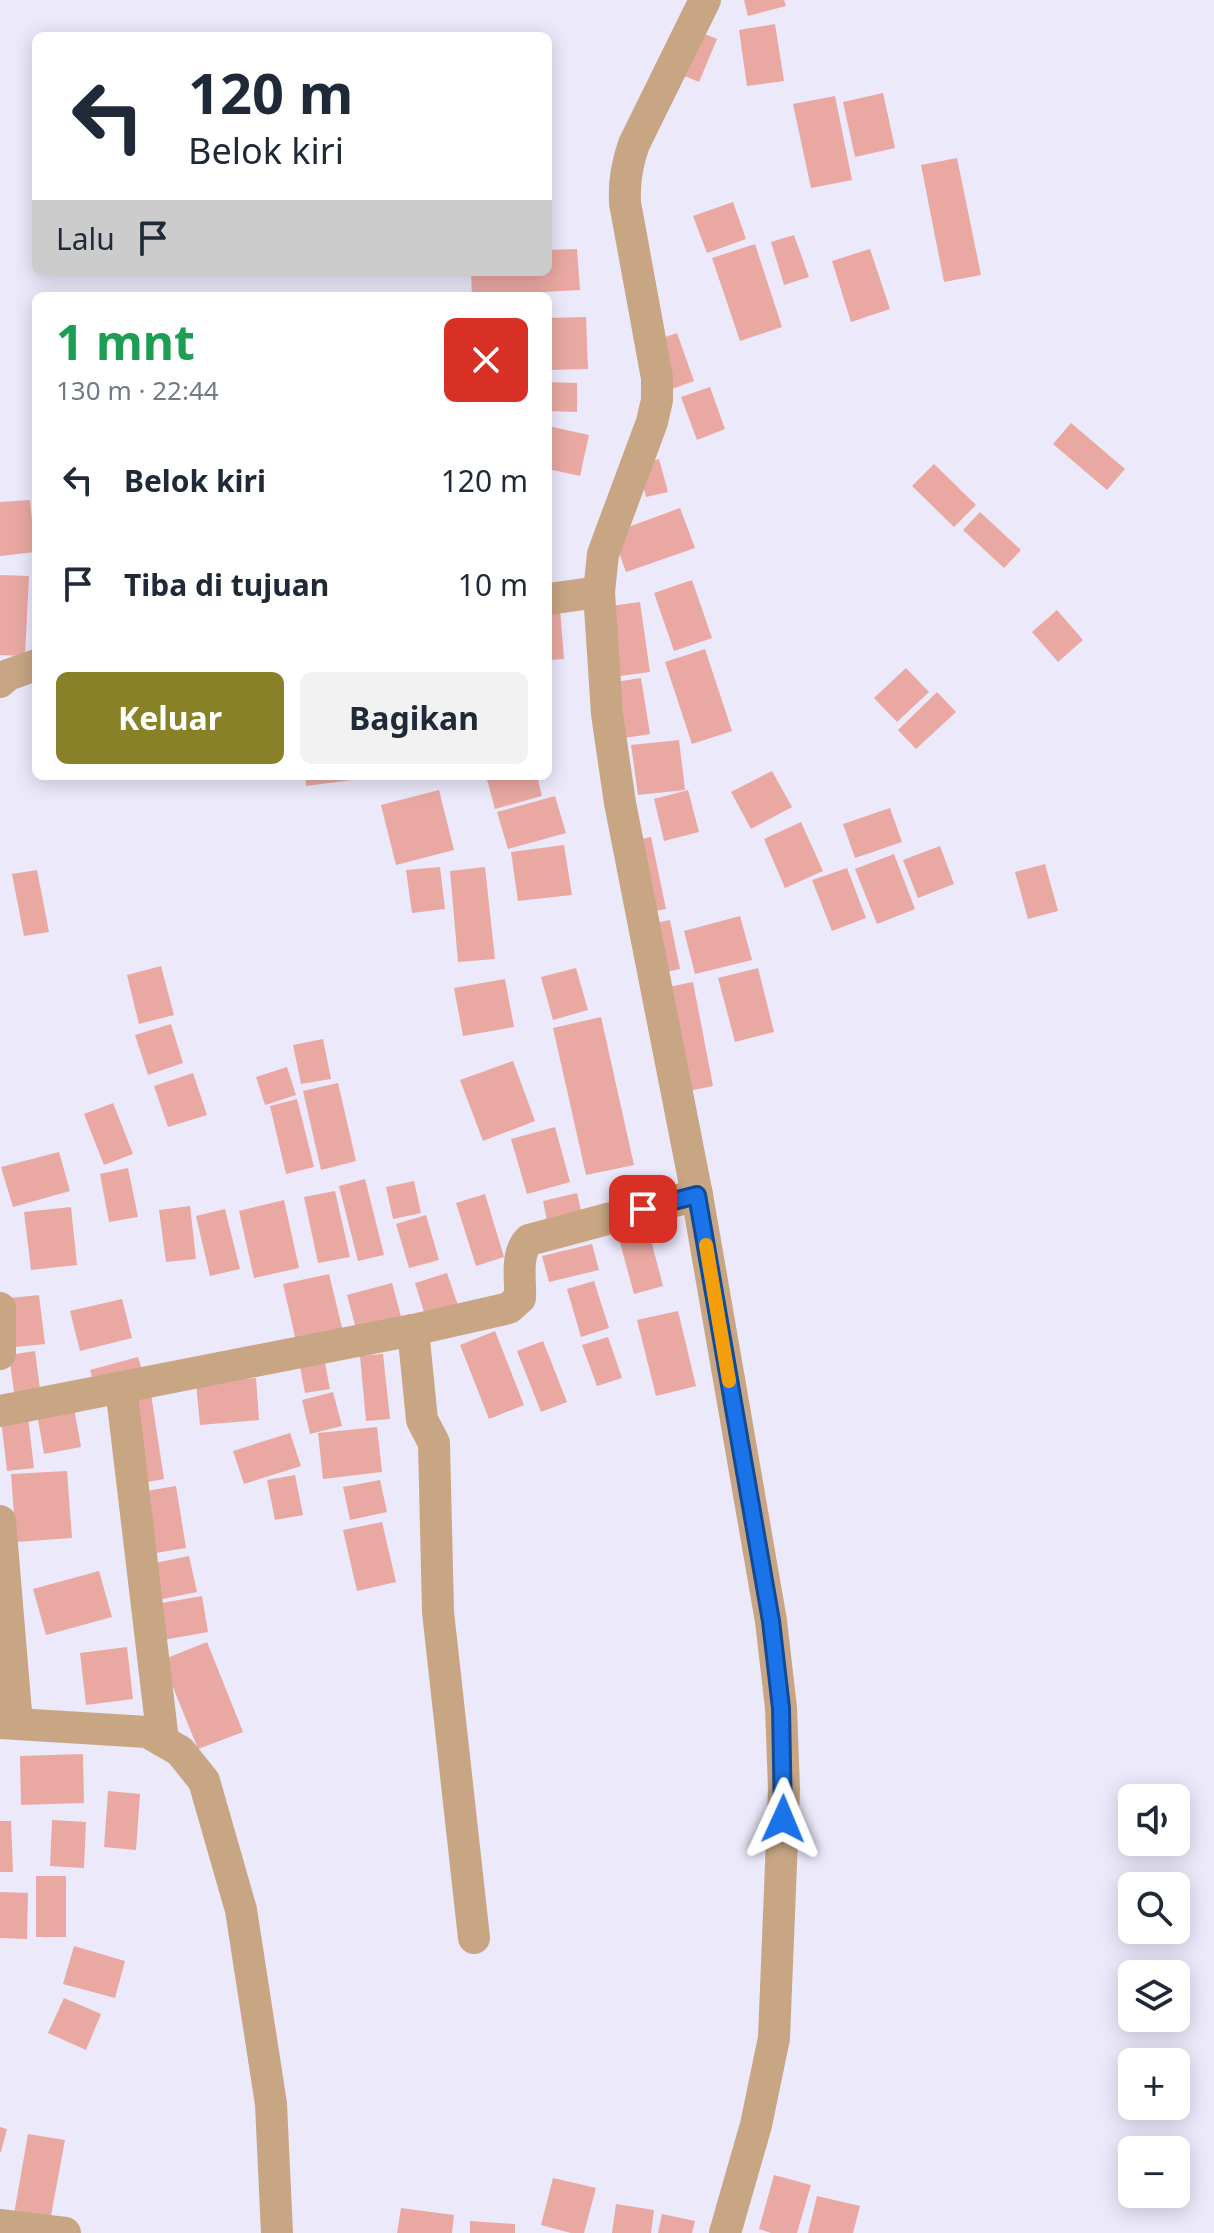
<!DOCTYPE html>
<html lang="id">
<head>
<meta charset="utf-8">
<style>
  body { margin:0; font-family:"Noto Sans",sans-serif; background:#f2f2f3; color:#1f2937; height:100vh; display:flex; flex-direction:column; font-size:30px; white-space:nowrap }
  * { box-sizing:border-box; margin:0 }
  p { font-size:26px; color:#747a83 }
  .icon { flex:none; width:44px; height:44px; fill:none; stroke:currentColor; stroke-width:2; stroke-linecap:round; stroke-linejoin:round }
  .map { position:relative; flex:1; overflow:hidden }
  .panel { position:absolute; left:32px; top:292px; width:520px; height:488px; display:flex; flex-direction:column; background:#fff; border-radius:12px; box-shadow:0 4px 20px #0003 }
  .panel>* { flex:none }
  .top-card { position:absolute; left:32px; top:32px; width:520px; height:244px; border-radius:12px; box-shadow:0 4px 20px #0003; background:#fff; color:#1f2937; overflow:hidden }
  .controls { position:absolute; left:1118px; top:1784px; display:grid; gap:16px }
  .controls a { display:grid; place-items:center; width:72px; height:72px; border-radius:12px; background:#fff; box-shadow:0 4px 20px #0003; font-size:40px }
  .pin { position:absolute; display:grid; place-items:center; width:68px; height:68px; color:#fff; margin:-34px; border-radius:16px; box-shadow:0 4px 12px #0006 }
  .me { position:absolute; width:88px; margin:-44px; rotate:1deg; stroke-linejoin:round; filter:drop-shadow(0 0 6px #0008) }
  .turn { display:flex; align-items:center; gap:28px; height:168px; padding:0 24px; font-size:36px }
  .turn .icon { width:104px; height:104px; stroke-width:2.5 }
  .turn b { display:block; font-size:56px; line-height:68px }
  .then { display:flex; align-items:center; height:76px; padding:0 24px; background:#0003; gap:16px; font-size:30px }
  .round { display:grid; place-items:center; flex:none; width:84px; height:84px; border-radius:12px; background:#f2f2f3 }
  .headline { display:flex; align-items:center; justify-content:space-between; height:136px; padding:0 24px }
  h1 { font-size:48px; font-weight:700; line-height:60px; color:#1e9e55 }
  .cta { display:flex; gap:16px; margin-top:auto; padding:16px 24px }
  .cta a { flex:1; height:92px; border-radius:12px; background:#888128; color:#fff; font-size:32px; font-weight:700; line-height:92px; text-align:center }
  .cta a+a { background:#f2f2f3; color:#1f2937 }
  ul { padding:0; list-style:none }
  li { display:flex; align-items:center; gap:24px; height:104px; padding:0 24px }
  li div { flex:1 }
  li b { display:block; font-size:30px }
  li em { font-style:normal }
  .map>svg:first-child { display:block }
</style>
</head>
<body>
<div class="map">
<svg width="1214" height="2233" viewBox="0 0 1214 2233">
  <rect width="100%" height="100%" fill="#ece9fb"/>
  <g fill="#e9a9a2">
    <path d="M744,0H784L786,6L748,16Z"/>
    <path d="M775,24L784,81L747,86L739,30Z"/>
    <path d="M695,30L717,39L699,82L677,73Z"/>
    <path d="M883,93L895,148L855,157L843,102Z"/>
    <path d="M835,96L852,180L811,188L793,104Z"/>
    <path d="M957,158L981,275L944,282L921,165Z"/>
    <path d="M733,202L746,239L707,253L693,216Z"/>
    <path d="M794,235L809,277L784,285L771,242Z"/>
    <path d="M755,244L782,327L740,341L712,258Z"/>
    <path d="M577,249L580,290L472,296L471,272H548V250Z"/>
    <path d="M870,249L890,309L851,322L832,261Z"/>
    <path d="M586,317L588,369L548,370V318Z"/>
    <path d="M677,333L694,381L672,389L654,341Z"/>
    <path d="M548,382L577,383V412L548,411Z"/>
    <path d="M710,387L725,429L697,440L681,397Z"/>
    <path d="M1071,423L1125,469L1107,490L1053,444Z"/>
    <path d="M548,426L589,435L580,476L548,469Z"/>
    <path d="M659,459L668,492L646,497L638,465Z"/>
    <path d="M934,464L976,505L954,527L912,486Z"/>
    <path d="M30,500L35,552L0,556V502Z"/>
    <path d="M680,508L695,548L626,572L612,533Z"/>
    <path d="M980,512L1021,550L1004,568L963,530Z"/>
    <path d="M0,575L29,576L25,656L0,655Z"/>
    <path d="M692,580L712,638L674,651L654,593Z"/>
    <path d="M640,602L650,672L613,677L603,607Z"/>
    <path d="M560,609L564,659L548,660V610Z"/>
    <path d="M1057,610L1083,640L1058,662L1032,632Z"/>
    <path d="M705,649L732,731L692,744L665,662Z"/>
    <path d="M906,668L929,692L897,722L874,698Z"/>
    <path d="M641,678L650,734L618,739L609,683Z"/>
    <path d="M937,692L956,712L916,749L898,730Z"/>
    <path d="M679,740L685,790L638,795L631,745Z"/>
    <path d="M772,771L792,807L751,829L731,792Z"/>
    <path d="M305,776H367V778L306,786Z"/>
    <path d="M486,776H537L542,796L495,809Z"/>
    <path d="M439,790L454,850L396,865L381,805Z"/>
    <path d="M688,790L699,832L664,841L654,799Z"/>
    <path d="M555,796L566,833L508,849L497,812Z"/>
    <path d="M890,808L902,842L855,858L843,824Z"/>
    <path d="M801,822L823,871L785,888L764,839Z"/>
    <path d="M651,837L666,909L647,912L632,841Z"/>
    <path d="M564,845L572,895L518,901L511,852Z"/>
    <path d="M940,846L954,884L918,898L903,860Z"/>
    <path d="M894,854L915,909L877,924L855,869Z"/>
    <path d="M1045,864L1058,911L1028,919L1015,872Z"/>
    <path d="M440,867L445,909L412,913L406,870Z"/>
    <path d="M485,867L495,959L458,962L450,871Z"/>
    <path d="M847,868L866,918L832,931L812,880Z"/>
    <path d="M37,870L49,932L24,936L12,874Z"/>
    <path d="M740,916L752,960L695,974L684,931Z"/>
    <path d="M670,920L680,969L657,974L646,925Z"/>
    <path d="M161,966L174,1015L139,1024L127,975Z"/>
    <path d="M576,968L588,1010L553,1020L541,977Z"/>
    <path d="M758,968L774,1032L735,1042L718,978Z"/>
    <path d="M505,979L514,1027L463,1036L454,988Z"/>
    <path d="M693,982L713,1086L684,1092L663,988Z"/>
    <path d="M601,1017L634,1165L586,1175L553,1028Z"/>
    <path d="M171,1024L183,1063L148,1075L135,1035Z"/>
    <path d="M323,1039L331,1079L301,1084L293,1045Z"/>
    <path d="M513,1061L535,1121L483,1141L460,1080Z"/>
    <path d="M287,1067L296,1095L265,1105L256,1077Z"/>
    <path d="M193,1073L207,1115L168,1127L154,1086Z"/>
    <path d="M338,1083L356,1161L321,1170L303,1091Z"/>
    <path d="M297,1099L314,1167L286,1174L270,1106Z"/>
    <path d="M113,1103L133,1154L104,1165L84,1114Z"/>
    <path d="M555,1127L570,1182L527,1194L511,1139Z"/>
    <path d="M59,1152L70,1191L13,1207L1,1167Z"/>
    <path d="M128,1168L138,1217L109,1222L100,1174Z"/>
    <path d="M365,1179L384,1255L358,1261L339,1186Z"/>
    <path d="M414,1181L421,1213L393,1219L386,1187Z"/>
    <path d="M335,1191L350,1257L318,1263L304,1197Z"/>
    <path d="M577,1193L584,1223L549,1230L543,1201Z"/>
    <path d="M485,1194L504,1257L476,1266L456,1203Z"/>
    <path d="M284,1200L299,1268L254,1278L239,1211Z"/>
    <path d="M190,1206L196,1259L166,1262L159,1210Z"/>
    <path d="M71,1207L77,1265L31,1270L24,1212Z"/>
    <path d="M225,1209L240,1269L210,1276L196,1216Z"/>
    <path d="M426,1215L439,1260L409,1268L396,1224Z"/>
    <path d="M646,1221L663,1286L634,1294L616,1228Z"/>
    <path d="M592,1244L599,1270L549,1282L542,1256Z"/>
    <path d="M447,1273L461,1314L428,1325L415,1283Z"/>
    <path d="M329,1274L345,1340L298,1350L283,1284Z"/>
    <path d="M594,1281L609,1328L581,1337L567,1289Z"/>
    <path d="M392,1283L403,1324L358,1336L347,1295Z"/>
    <path d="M39,1295L45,1344L15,1347L10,1298Z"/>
    <path d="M122,1299L132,1338L80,1351L70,1311Z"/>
    <path d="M678,1311L696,1386L656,1396L637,1320Z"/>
    <path d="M495,1331L524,1405L489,1419L460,1345Z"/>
    <path d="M608,1337L622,1378L597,1386L582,1345Z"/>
    <path d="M543,1341L567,1402L541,1412L517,1351Z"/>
    <path d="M35,1351L41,1397L15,1400L9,1355Z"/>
    <path d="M383,1354L390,1419L366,1421L360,1356Z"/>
    <path d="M138,1357L144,1376L96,1390L90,1370Z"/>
    <path d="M324,1358L330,1389L305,1393L299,1362Z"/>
    <path d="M256,1378L259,1420L200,1425L196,1383Z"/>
    <path d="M333,1392L342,1426L310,1434L302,1400Z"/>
    <path d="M151,1394L164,1479L142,1483L130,1397Z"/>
    <path d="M74,1408L81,1447L44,1454L37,1414Z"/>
    <path d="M28,1417L34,1468L7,1471L1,1419Z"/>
    <path d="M377,1427L382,1472L323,1479L318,1433Z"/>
    <path d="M290,1433L301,1466L244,1484L233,1451Z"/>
    <path d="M67,1471L72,1538L16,1542L11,1474Z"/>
    <path d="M295,1475L303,1515L275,1520L267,1480Z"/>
    <path d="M380,1480L387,1512L350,1520L343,1487Z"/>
    <path d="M176,1486L186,1548L150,1554L140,1492Z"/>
    <path d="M382,1522L396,1582L357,1591L343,1530Z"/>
    <path d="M189,1556L197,1592L158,1600L150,1564Z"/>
    <path d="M99,1571L112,1617L46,1635L33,1589Z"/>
    <path d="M202,1596L208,1632L163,1640L156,1604Z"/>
    <path d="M207,1642L243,1732L198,1749L162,1660Z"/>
    <path d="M127,1647L133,1699L86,1705L80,1653Z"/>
    <path d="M83,1754L84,1803L21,1805L20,1756Z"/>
    <path d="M108,1791L140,1794L136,1850L104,1847Z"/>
    <path d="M52,1820L86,1822L84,1868L50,1866Z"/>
    <path d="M0,1821H11L13,1872H0Z"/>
    <rect x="36" y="1876" width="30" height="61"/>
    <path d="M0,1892L28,1893L27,1939L0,1938Z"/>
    <path d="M74,1946L125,1961L115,1998L63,1984Z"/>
    <path d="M64,1998L101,2014L86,2050L48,2033Z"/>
    <path d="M0,2127L7,2129L1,2152H0Z"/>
    <path d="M28,2134L65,2140L50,2221L14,2214Z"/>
    <path d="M774,2175L811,2185L797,2233H771L759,2229Z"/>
    <path d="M553,2178L596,2188L584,2233H571L541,2225Z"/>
    <path d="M817,2196L860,2206L853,2233H808Z"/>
    <path d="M616,2204L654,2210L651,2233H612Z"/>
    <path d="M401,2208L454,2215L452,2233H397Z"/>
    <path d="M662,2214L695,2221L692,2233H658Z"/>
    <path d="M470,2221L515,2224V2233H470Z"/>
  </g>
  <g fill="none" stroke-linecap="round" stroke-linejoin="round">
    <g stroke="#c8a684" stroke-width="32">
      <path d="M705,0L634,144C627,165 624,181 625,203L657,378V400L652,422L603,554L599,592L607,714L620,803L697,1195L771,1621L781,1708L784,1789L774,2038L756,2125L725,2233"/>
      <path d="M548,599L599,592"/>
      <path d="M0,682L8,675L36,665"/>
      <path d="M0,1308V1354"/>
      <path d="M413,1330L422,1420L434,1443L438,1612L474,1938"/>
      <path d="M121,1387L163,1741"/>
      <path d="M0,1411L413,1330L509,1308L520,1298C521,1280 515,1254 529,1240L697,1195"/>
      <path d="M0,1521L17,1724"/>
      <path d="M0,1723L147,1732L180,1751L204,1781L241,1910L271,2104L277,2233"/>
      <path d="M0,2225L65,2233"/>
    </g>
  </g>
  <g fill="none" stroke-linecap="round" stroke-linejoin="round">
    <g stroke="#114b97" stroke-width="20">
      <path id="route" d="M643,1209L697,1195L771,1621L781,1708L783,1819"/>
    </g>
    <use href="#route" stroke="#1a73e8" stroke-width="14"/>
    <path stroke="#f59e0b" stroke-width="14" d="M706,1245L729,1381"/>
  </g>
</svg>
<div class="controls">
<a><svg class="icon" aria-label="sound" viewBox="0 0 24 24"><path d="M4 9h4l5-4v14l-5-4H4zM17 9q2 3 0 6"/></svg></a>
<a><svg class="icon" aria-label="search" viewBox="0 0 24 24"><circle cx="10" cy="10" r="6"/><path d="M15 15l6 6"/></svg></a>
<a><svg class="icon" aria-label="layers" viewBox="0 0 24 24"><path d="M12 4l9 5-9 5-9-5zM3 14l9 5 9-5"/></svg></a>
<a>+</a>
<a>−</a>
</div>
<div class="pin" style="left:643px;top:1209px;background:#d93025"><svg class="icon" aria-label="arrive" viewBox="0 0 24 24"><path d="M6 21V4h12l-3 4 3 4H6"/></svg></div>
<svg class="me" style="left:783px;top:1819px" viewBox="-20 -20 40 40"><path d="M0-17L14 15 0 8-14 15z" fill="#1a73e8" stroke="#fff" stroke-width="4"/></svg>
<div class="top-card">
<div class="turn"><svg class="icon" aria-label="left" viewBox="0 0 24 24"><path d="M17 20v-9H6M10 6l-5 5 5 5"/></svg><div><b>120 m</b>Belok kiri</div></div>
<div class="then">Lalu<svg class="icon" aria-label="arrive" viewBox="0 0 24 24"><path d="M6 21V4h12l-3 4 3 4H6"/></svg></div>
</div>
<section class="panel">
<div class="headline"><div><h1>1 mnt</h1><p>130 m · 22:44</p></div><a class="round" style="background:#d93025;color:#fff"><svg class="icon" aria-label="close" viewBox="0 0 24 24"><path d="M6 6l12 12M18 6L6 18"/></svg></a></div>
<ul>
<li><svg class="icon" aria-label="left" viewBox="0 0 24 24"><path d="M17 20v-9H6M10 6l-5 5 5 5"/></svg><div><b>Belok kiri</b></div><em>120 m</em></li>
<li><svg class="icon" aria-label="arrive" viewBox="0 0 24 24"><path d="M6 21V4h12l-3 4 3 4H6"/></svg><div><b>Tiba di tujuan</b></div><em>10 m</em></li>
</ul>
<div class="cta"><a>Keluar</a><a>Bagikan</a></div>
</section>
</div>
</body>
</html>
